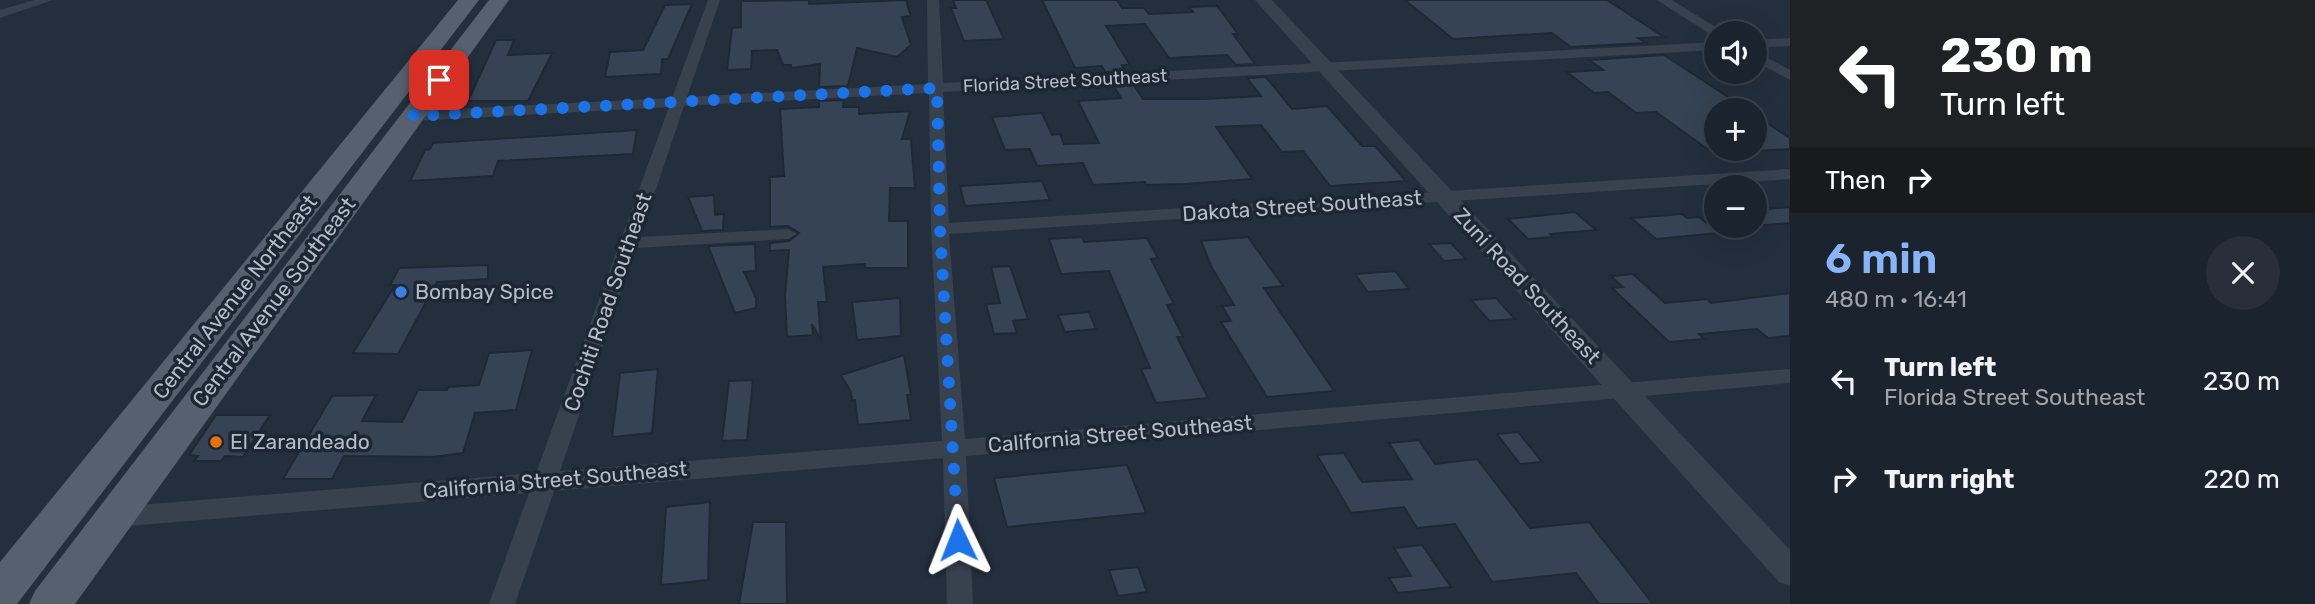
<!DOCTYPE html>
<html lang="en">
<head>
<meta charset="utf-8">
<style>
  body { margin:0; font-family:Rubik,sans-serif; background:#282f3a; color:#f1f3f6; height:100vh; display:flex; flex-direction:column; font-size:26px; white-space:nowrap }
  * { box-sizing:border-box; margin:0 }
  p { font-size:23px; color:#a0a4aa }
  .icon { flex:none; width:38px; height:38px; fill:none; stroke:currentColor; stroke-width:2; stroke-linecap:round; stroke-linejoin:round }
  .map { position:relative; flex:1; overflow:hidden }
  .side { display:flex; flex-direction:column; background:#1b232e; width:525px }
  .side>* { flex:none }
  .guide { background:#202124; color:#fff; overflow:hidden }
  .controls { position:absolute; left:1704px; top:21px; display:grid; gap:14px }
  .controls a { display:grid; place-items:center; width:63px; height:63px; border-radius:50%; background:#1b232e; box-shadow:0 7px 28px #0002,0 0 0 2px #39404a; font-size:35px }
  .pin { position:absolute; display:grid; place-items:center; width:60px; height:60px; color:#fff; margin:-30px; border-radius:14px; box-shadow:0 4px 10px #0006 }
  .me { position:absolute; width:77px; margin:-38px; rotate:358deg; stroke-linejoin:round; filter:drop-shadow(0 0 5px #0008) }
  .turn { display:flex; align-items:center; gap:24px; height:147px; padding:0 35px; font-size:32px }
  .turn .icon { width:91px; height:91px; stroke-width:2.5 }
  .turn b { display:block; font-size:49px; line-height:60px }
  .then { display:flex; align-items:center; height:66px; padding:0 35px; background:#0003; gap:14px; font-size:26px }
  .round { display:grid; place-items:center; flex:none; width:74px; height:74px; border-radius:37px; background:#282f3a }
  .head { display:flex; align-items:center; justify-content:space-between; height:119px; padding:0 35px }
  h1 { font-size:42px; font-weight:600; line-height:52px; color:#8ab4f8 }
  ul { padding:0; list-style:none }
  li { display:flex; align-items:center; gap:21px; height:98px; padding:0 35px }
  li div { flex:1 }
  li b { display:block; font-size:26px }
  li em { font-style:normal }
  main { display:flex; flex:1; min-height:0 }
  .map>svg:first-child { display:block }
</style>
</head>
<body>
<main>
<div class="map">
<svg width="1790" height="604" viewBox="0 0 1790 604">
  <rect width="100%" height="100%" fill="#242f3e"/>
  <g fill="#364354" stroke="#1f2835" stroke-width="2">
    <path d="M809,0V4L906,0L911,16L902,17L911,45L897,57L857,48L848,86L819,87L820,64L792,68L791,65H783L777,50L752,51L751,69L727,70L732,28L741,27V1Z"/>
    <path d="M953,0H986L1004,39L964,41L951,8H956Z"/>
    <path d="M1042,0H1117L1122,8H1144L1149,14L1193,12L1189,7L1217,6L1238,34H1233L1255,64L1236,65L1227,55L1169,58L1145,24L1106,26L1130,65H1122L1125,71L1105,72L1102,66L1075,68Z"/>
    <path d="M1405,0H1607L1664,37L1638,38L1646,43L1571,47L1552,33L1453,39Z"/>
    <path d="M692,4L668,59H662L661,74L605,77L610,52L643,50L665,5Z"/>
    <path d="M496,40H514L508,55L552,53L528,101H468Z"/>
    <path d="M1664,55L1748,110H1717V156L1656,112L1636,113L1608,92L1594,93L1567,72L1603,70L1589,60Z"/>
    <path d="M1266,77L1292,109L1327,106L1362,146H1375L1406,181L1330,186L1303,151L1282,152L1261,125L1216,127L1252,179L1185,184L1146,185L1145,182L1093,185L1083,163L1037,166L1030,149L1005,150L992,117L1042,113L1052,135L1060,134L1064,144L1099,143L1078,101L1121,98L1113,85L1133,84L1143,99H1204L1261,96L1247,78Z"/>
    <path d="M844,100L843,107H859V114L910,111L902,139H911L915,188H890L889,221H908V268H865V264L823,267L827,302H818L821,340L812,324L813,335L787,337L785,296L789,250L770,251V243L789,241L799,233L788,226L770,227V177L784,176L780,109L819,107V101Z"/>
    <path d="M1755,115L1790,138V149L1755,151Z"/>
    <path d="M637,130L633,154L498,161L493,176L410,181L425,150L430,149L433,143Z"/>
    <path d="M1042,181L1050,200L965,206L960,186Z"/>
    <path d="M714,195L715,215L724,214L723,230L702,231L688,197Z"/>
    <path d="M1790,207V223L1755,226V210Z"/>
    <path d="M1575,212L1596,230L1550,234L1553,237L1528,239L1508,219Z"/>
    <path d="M1682,214L1687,218L1699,217L1719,233L1656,239L1631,218Z"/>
    <path d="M1082,237L1084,242L1147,238L1158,258L1151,259L1174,304L1167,305L1183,337H1177L1208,398L1156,403L1141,369L1150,368L1109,271L1061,274L1049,239Z"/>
    <path d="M1248,237L1283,286L1264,288L1334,391L1267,397L1221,322L1231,321L1222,306L1234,305L1212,268L1201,241Z"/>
    <path d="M1451,243L1466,259L1444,261L1429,244Z"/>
    <path d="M755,244L756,271L744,272L756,298V308L735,313L708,246Z"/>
    <path d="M488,265V279L437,282L398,354L353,353L395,285H390L399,268Z"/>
    <path d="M1010,266L1028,319L1013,321L1017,333L994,334L986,304L1000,303L991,267Z"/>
    <path d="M1395,271L1409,289L1368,292L1355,274Z"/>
    <path d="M1633,274L1665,303L1707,299L1711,303L1790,293V336L1768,338L1757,329L1699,334L1704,339L1669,342L1612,288L1623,287L1611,276Z"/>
    <path d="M900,298L901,336L857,340L852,302Z"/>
    <path d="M1496,298L1515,319L1489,321L1471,300Z"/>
    <path d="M1089,312L1096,329L1065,332L1058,315Z"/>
    <path d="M532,350L516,410L475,413L463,453L433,457L344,456L332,479H283L332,396L376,395L362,421L402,422L418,390H447L448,387L479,385L489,353Z"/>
    <path d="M904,355L911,395H907L911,420L858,425L855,400H852L851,392L841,375Z"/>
    <path d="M658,369L652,433L612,437L620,373Z"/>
    <path d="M753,380L747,440L722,441L729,381Z"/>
    <path d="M216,415H270L243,457L225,456L221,461H194L198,456L189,455Z"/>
    <path d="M1518,432L1542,462L1520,464L1497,434Z"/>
    <path d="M1419,440L1435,464L1477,459L1530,528L1589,522L1653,604H1599L1576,573L1492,582L1455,524L1417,528L1404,507L1351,513L1317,455L1344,453L1362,482L1412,479L1389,443Z"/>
    <path d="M1127,465L1146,513L1007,527L994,478Z"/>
    <path d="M710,502L708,580L661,585L666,507Z"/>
    <path d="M753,522H786L787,604H739Z"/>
    <path d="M1422,545L1451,587L1398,593L1389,578L1411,576L1394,548Z"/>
    <path d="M1138,567L1147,592L1118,596L1109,570Z"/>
  </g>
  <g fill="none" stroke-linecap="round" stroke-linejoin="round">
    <g fill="#38414e" fill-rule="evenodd">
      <path d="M34,0H53L0,18V10Z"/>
      <path d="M708,0H720L687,97L928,84L927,0H939L943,83L1717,42V50L943,92L949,223L1790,169V179L949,234L965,439L1790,369V383L966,456L973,604H947L943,458L554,491L515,604H489L529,493L115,527L106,524L103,517L106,510L115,507L536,473L669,107L413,121L405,116L413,111L672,98ZM929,93L931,229L942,441L560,471L636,248L788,239L797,234L788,229L640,237L684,106Z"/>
      <path d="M1657,0H1672L1725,33L1713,36Z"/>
      <path d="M1790,38V46L1755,48V40Z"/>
      <path d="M1755,51L1790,70V80L1755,61Z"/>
    </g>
    <path fill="#38414e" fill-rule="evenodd" d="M1255,0H1272L1790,550V586L1779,582Z"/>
    <g fill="#56606e" fill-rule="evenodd">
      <path d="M458,0H479L17,604H0V562Z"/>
      <path d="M489,0H509L75,604H29L35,591Z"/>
    </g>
  </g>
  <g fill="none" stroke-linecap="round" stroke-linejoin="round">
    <path stroke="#1a73e8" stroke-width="12" stroke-dasharray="0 21.6" d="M439,80L413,116L937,88L940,229L958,540"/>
  </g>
  <circle fill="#3f7fe0" stroke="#1d2633" stroke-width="2.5" cx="401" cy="292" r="7"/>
  <circle fill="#e8710a" stroke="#1d2633" stroke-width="2.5" cx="216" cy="442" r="7"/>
  <g text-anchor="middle" stroke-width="7" stroke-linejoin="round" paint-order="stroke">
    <g font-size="18" fill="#b4bcc9" stroke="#1d2633">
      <text transform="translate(1065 81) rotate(-3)" y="6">Florida Street Southeast</text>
    </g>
    <g font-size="21" fill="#b4bcc9" stroke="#1d2633">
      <text transform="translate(1302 206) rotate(-4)" y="7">Dakota Street Southeast</text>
      <text transform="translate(1527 286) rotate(47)" y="7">Zuni Road Southeast</text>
      <text transform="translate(235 297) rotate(-52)" y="7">Central Avenue Northeast</text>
      <text transform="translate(274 302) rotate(-53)" y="7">Central Avenue Southeast</text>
      <text transform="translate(608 302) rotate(-71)" y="7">Cochiti Road Southeast</text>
      <text transform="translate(1120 434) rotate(-5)" y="7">California Street Southeast</text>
      <text transform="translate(555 480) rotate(-5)" y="7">California Street Southeast</text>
    </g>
    <g font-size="21" fill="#b4bcc9" stroke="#1d2633" text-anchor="start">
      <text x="415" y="299">Bombay Spice</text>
      <text x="230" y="449">El Zarandeado</text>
    </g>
  </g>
</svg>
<div class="controls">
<a><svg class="icon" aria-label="sound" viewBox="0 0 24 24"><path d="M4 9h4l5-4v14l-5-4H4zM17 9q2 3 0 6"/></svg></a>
<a>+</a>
<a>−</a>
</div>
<div class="pin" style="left:439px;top:80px;background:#d93025"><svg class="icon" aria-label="arrive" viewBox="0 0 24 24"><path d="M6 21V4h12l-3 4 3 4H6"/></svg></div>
<svg class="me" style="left:958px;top:540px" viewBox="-20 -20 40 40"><path d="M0-17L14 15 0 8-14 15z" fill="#1a73e8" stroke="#fff" stroke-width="4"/></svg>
</div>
<section class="side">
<div class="guide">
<div class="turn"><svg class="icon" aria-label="left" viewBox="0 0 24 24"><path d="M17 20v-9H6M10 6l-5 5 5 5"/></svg><div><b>230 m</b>Turn left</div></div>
<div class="then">Then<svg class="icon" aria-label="right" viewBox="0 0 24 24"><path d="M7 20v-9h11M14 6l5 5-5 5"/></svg></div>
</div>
<div class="head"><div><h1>6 min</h1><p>480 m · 16:41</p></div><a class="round"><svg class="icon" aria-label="close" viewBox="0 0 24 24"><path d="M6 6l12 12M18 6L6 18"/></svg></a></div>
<ul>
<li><svg class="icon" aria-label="left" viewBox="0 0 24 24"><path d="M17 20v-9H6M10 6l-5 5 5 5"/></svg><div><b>Turn left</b><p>Florida Street Southeast</p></div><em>230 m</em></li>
<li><svg class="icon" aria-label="right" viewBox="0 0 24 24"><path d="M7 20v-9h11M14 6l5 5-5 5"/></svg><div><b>Turn right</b></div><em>220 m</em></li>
</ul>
</section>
</main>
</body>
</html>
